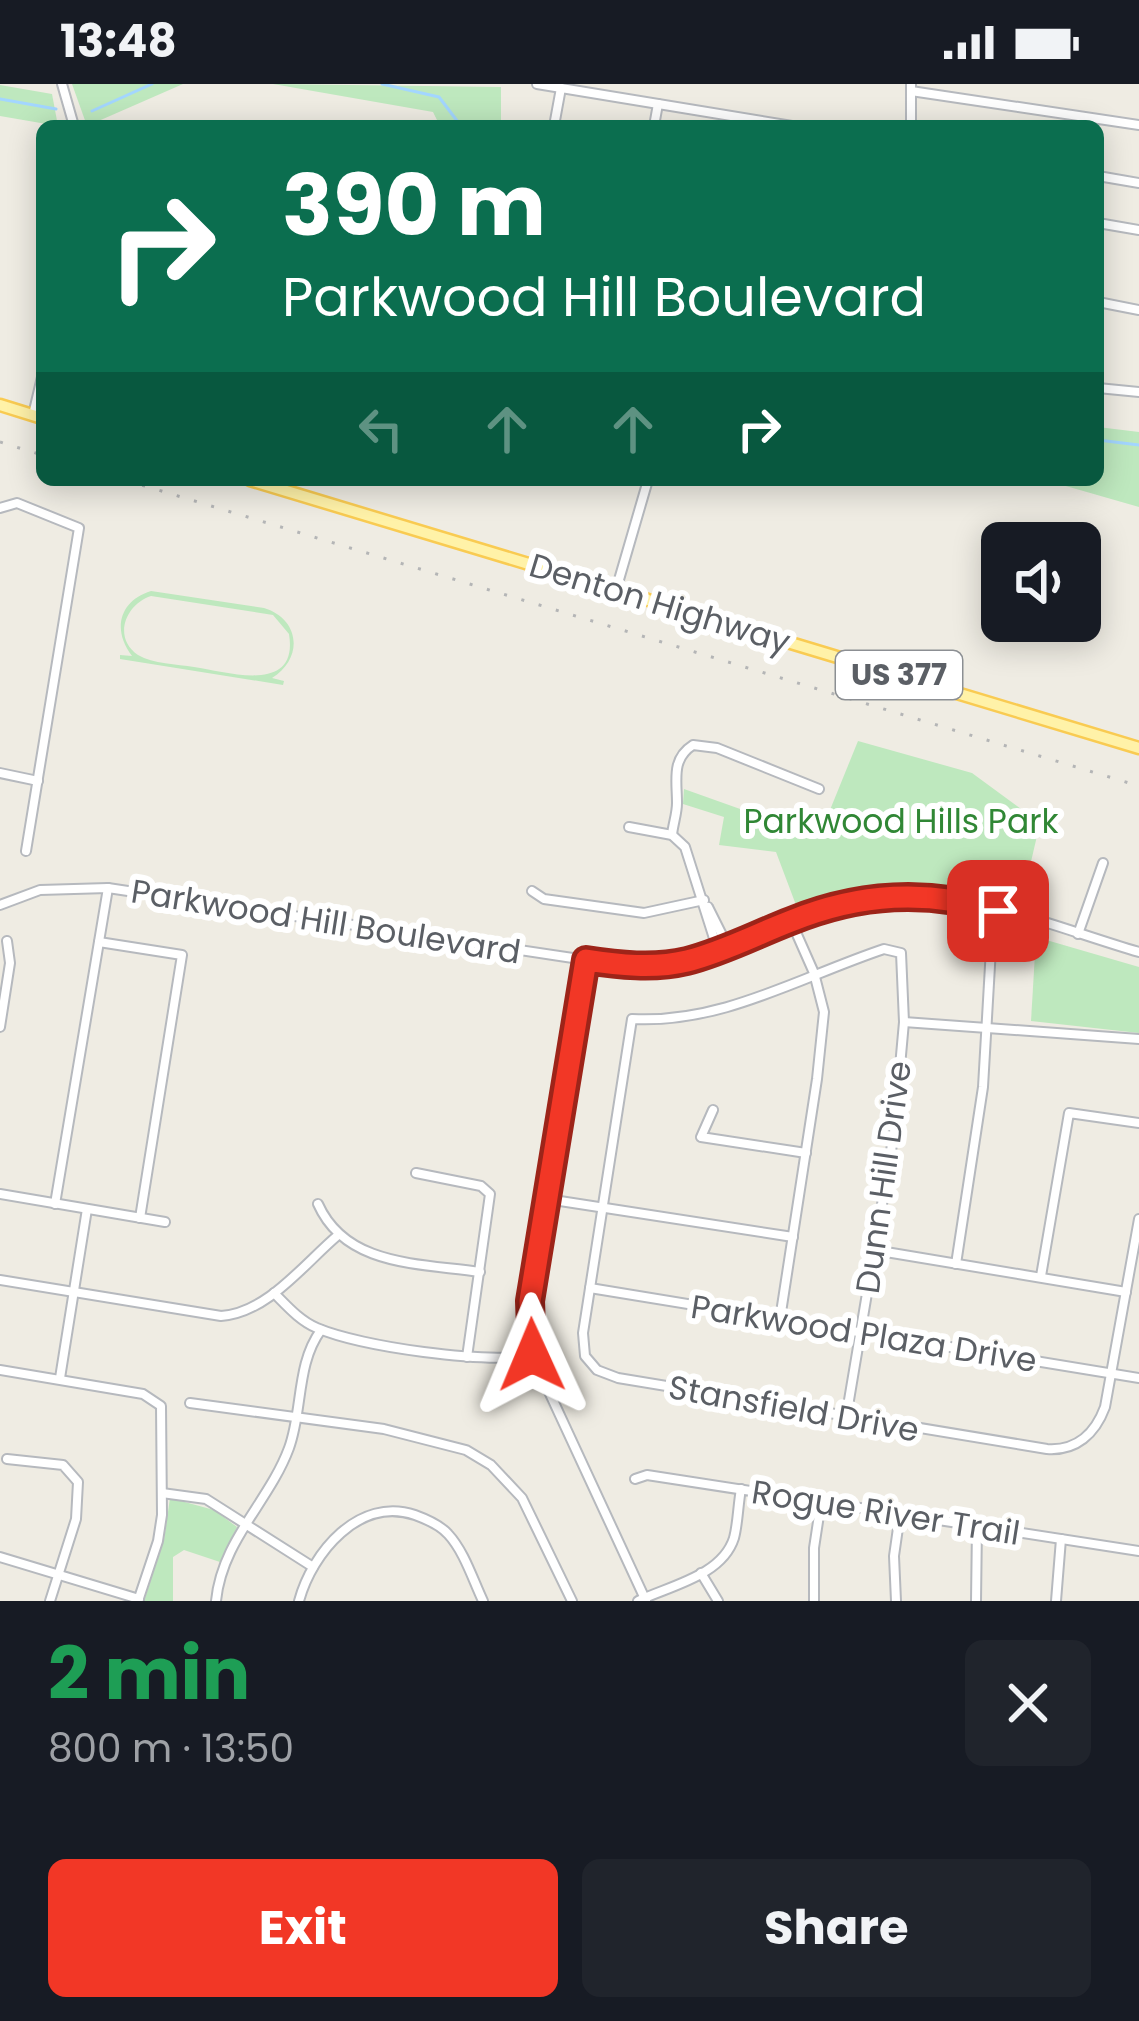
<!DOCTYPE html>
<html lang="en">
<head>
<meta charset="utf-8">
<style>
  body { margin:0; font-family:Poppins,sans-serif; background:#20242c; color:#f1f3f6; height:100vh; display:flex; flex-direction:column; font-size:45px; white-space:nowrap }
  * { box-sizing:border-box; margin:0 }
  p { font-size:39px; color:#9ea1a6 }
  .icon { flex:none; width:66px; height:66px; fill:none; stroke:currentColor; stroke-width:2; stroke-linecap:round; stroke-linejoin:round }
  .map { position:relative; height:1517px; overflow:hidden }
  .sheet { display:flex; flex-direction:column; background:#171b24; flex:1 }
  .sheet>* { flex:none }
  .guide { position:absolute; left:36px; top:36px; width:1068px; height:366px; border-radius:18px; box-shadow:0 6px 30px #0003; background:#0b6e4f; color:#fff; overflow:hidden }
  .tools { position:absolute; left:981px; top:438px; display:grid; gap:24px }
  .tools a { display:grid; place-items:center; width:120px; height:120px; border-radius:18px; background:#171b24; box-shadow:0 6px 30px #0003; font-size:60px }
  .pin { position:absolute; display:grid; place-items:center; width:102px; height:102px; color:#fff; margin:-51px; border-radius:24px; box-shadow:0 6px 18px #0006 }
  .me { position:absolute; width:132px; margin:-66px; rotate:359deg; stroke-linejoin:round; filter:drop-shadow(0 0 9px #0008) }
  .turn { display:flex; align-items:center; gap:42px; height:252px; padding:0 48px; font-size:54px }
  .turn .icon { width:156px; height:156px; stroke-width:2.5 }
  .turn b { display:block; font-size:84px; line-height:102px }
  .lanes { display:flex; align-items:center; height:114px; padding:0 48px; background:#0003; justify-content:center; gap:60px; direction:ltr }
  .lanes .off { opacity:.35 }
  .round { display:grid; place-items:center; flex:none; width:126px; height:126px; border-radius:18px; background:#20242c }
  .summary { display:flex; align-items:center; justify-content:space-between; height:204px; padding:0 48px }
  h1 { font-size:72px; font-weight:700; line-height:90px; color:#1e9e55 }
  .cta { display:flex; gap:24px; margin-top:auto; padding:24px 48px }
  .cta a { flex:1; height:138px; border-radius:18px; background:#f23726; color:#fff; font-size:48px; font-weight:700; line-height:138px; text-align:center }
  .cta a+a { background:#20242c; color:#f1f3f6 }
  .status { display:flex; justify-content:space-between; align-items:center; height:84px; padding:0 60px; background:#171b24; direction:ltr }
  .status svg { height:33px; fill:currentColor }
  .map>svg:first-child { display:block }
</style>
</head>
<body>
<div class="status"><b>13:48</b><svg viewBox="0 0 49 12"><path d="M0 12V9h3v3zM5 12V6h3v6zM10 12V3h3v9zM15 12V0h3v12zM26 1h20v11H26zM47 4h2v5h-2z"/></svg></div>
<div class="map">
<svg width="1139" height="1517" viewBox="0 0 1139 1517">
  <rect width="100%" height="100%" fill="#efece3"/>
  <g fill="#bee8be" fill-rule="evenodd">
    <path d="M72,0H183L87,42Z"/>
    <path d="M273,0L501,3V42H440L433,28Z"/>
    <path d="M0,1L52,10L58,42L0,32Z"/>
    <path d="M1098,343L1139,348V423L1045,396H1098Z"/>
    <path d="M151,507L264,524C300,535 304,574 272,594L284,597L283,601L120,575V571L132,572C112,546 119,517 151,507ZM151,512L273,531L289,550C299,611 228,588 194,583C177,580 153,580 138,571C112,553 126,520 151,512Z"/>
    <path d="M858,657L972,689L1040,739L1020,825C993,819 964,808 937,805C889,800 843,814 799,829L776,768L719,761L724,733L683,720L684,705L819,753Z"/>
    <path d="M1036,853L1139,883V949L1031,937Z"/>
    <path d="M170,1414L214,1426L237,1443L220,1478L184,1466L173,1473V1517H144L164,1456Z"/>
  </g>
  <g fill="none" stroke-linecap="round" stroke-linejoin="round">
    <g stroke="#a3d6ff" stroke-width="3">
      <path d="M382,0L439,13L461,42"/>
      <path d="M0,15L56,25"/>
      <path d="M92,27L152,0"/>
      <path d="M1098,356L1139,361"/>
    </g>
    <g stroke="#b6b9be" stroke-width="12">
      <g id="minor">
        <path d="M62,0L74,42"/>
        <path d="M537,0L792,42"/>
        <path d="M911,0V42"/>
        <path d="M911,7L1139,41"/>
        <path d="M554,42L561,4"/>
        <path d="M654,42L658,20"/>
        <path d="M1098,92L1139,99"/>
        <path d="M1098,139L1139,146"/>
        <path d="M1098,218L1139,226"/>
        <path d="M1098,304L1139,308"/>
        <path d="M33,331L42,293"/>
        <path d="M0,424L17,419L79,444L26,767"/>
        <path d="M616,506L648,396"/>
        <path d="M0,689L38,697"/>
        <path d="M629,743L672,751L685,763L718,867"/>
        <path d="M672,751C673,740 677,730 677,719C677,696 671,675 693,661L717,664L819,705"/>
        <path d="M532,807L544,815L644,829L704,816"/>
        <path d="M0,821L40,806L108,804L586,876C618,881 654,884 687,877C747,863 799,826 860,815C955,799 1050,842 1139,868"/>
        <path d="M708,823L728,863"/>
        <path d="M1078,850L1103,779"/>
        <path d="M99,858L182,871L140,1134"/>
        <path d="M586,876L533,1197L529,1234L532,1271L646,1517"/>
        <path d="M904,938L1139,955"/>
        <path d="M0,943L10,879L7,857"/>
        <path d="M713,1026L701,1053L806,1069"/>
        <path d="M416,1089L481,1102L490,1110L467,1273"/>
        <path d="M0,1110L165,1138"/>
        <path d="M547,1115L793,1153"/>
        <path d="M55,1120L108,804"/>
        <path d="M318,1120C346,1183 420,1179 480,1188"/>
        <path d="M874,1166L1126,1208"/>
        <path d="M956,1180L983,1003L992,847L998,827"/>
        <path d="M1041,1192L1069,1029L1139,1039"/>
        <path d="M0,1196L221,1232C267,1229 303,1181 337,1152"/>
        <path d="M590,1204L1139,1294"/>
        <path d="M274,1209C287,1222 300,1237 317,1244C362,1263 485,1280 532,1271"/>
        <path d="M780,1235L817,995L824,928L814,889L791,837"/>
        <path d="M0,1286L143,1310L161,1322L162,1431L158,1457L138,1517"/>
        <path d="M60,1294L87,1125"/>
        <path d="M190,1319L384,1345L466,1366L491,1381L522,1414L572,1517"/>
        <path d="M846,1334L894,1049L904,938L901,869L884,865C800,893 722,940 632,935L583,1249L585,1272L597,1286L618,1294L1047,1365C1076,1367 1095,1350 1105,1323L1139,1135"/>
        <path d="M7,1375L63,1381L78,1398L76,1435L50,1517"/>
        <path d="M635,1395L647,1391L1139,1467"/>
        <path d="M162,1409L206,1415L313,1483"/>
        <path d="M0,1473L139,1515"/>
        <path d="M701,1489L718,1517"/>
        <path d="M216,1517C222,1456 269,1418 289,1364C303,1326 296,1280 321,1246"/>
        <path d="M299,1517C312,1469 359,1412 415,1431C426,1435 440,1441 448,1450C464,1467 473,1496 483,1517"/>
        <path d="M638,1517C669,1502 722,1492 734,1454C738,1439 738,1421 741,1405"/>
        <path d="M814,1517V1464L821,1418"/>
        <path d="M896,1517L894,1472L900,1430"/>
        <path d="M976,1517L977,1442"/>
        <path d="M1056,1517L1061,1455"/>
      </g>
    </g>
    <g stroke="#f9cb52" stroke-width="15">
      <g id="major">
        <path d="M0,321L42,334"/>
        <path d="M250,396L1139,664"/>
      </g>
    </g>
    <use href="#minor" stroke="#fff" stroke-width="8"/>
    <use href="#major" stroke="#fff2a8" stroke-width="10"/>
    <g stroke="#b4b5b6" stroke-width="3" stroke-dasharray="3 15" stroke-linecap="butt">
      <path d="M0,358L42,371"/>
      <path d="M125,396L1139,702"/>
    </g>
  </g>
  <g fill="none" stroke-linecap="round" stroke-linejoin="round">
    <g stroke="#9d2419" stroke-width="30">
      <path id="route" d="M532,1271L530,1217L586,876C618,881 654,885 687,877C723,868 757,850 791,837C860,809 927,805 998,827"/>
    </g>
    <use href="#route" stroke="#f23726" stroke-width="21"/>
  </g>
  <g text-anchor="middle" stroke-width="12" stroke-linejoin="round" paint-order="stroke">
    <rect fill="#fff" stroke="#8c8f93" stroke-width="3" x="836" y="567" width="126" height="48" rx="9"/>
    <g font-size="30" font-weight="bold" fill="#5b5f65">
      <text x="899" y="601">US 377</text>
    </g>
    <g font-size="33" fill="#5b5f65" stroke="#fff">
      <text transform="translate(660 519) rotate(17)" y="12">Denton Highway</text>
      <text transform="translate(326 837) rotate(9)" y="12">Parkwood Hill Boulevard</text>
      <text transform="translate(883 1093) rotate(-82)" y="12">Dunn Hill Drive</text>
      <text transform="translate(864 1249) rotate(9)" y="12">Parkwood Plaza Drive</text>
      <text transform="translate(794 1324) rotate(10)" y="12">Stansfield Drive</text>
      <text transform="translate(886 1428) rotate(9)" y="12">Rogue River Trail</text>
    </g>
    <g font-size="33" fill="#308735" stroke="#fff">
      <text x="901" y="749">Parkwood Hills Park</text>
    </g>
  </g>
</svg>
<div class="tools">
<a><svg class="icon" aria-label="sound" viewBox="0 0 24 24"><path d="M4 9h4l5-4v14l-5-4H4zM17 9q2 3 0 6"/></svg></a>
</div>
<div class="pin" style="left:998px;top:827px;background:#d93025"><svg class="icon" aria-label="arrive" viewBox="0 0 24 24"><path d="M6 21V4h12l-3 4 3 4H6"/></svg></div>
<svg class="me" style="left:532px;top:1271px" viewBox="-20 -20 40 40"><path d="M0-17L14 15 0 8-14 15z" fill="#f23726" stroke="#fff" stroke-width="4"/></svg>
<div class="guide">
<div class="turn"><svg class="icon" aria-label="right" viewBox="0 0 24 24"><path d="M7 20v-9h11M14 6l5 5-5 5"/></svg><div><b>390 m</b>Parkwood Hill Boulevard</div></div>
<div class="lanes"><svg class="icon off" aria-label="left" viewBox="0 0 24 24"><path d="M17 20v-9H6M10 6l-5 5 5 5"/></svg><svg class="icon off" aria-label="ahead" viewBox="0 0 24 24"><path d="M12 20V5M6 11l6-6 6 6"/></svg><svg class="icon off" aria-label="ahead" viewBox="0 0 24 24"><path d="M12 20V5M6 11l6-6 6 6"/></svg><svg class="icon" aria-label="right" viewBox="0 0 24 24"><path d="M7 20v-9h11M14 6l5 5-5 5"/></svg></div>
</div>
</div>
<section class="sheet">
<div class="summary"><div><h1>2 min</h1><p>800 m · 13:50</p></div><a class="round"><svg class="icon" aria-label="close" viewBox="0 0 24 24"><path d="M6 6l12 12M18 6L6 18"/></svg></a></div>
<div class="cta"><a>Exit</a><a>Share</a></div>
</section>
</body>
</html>
